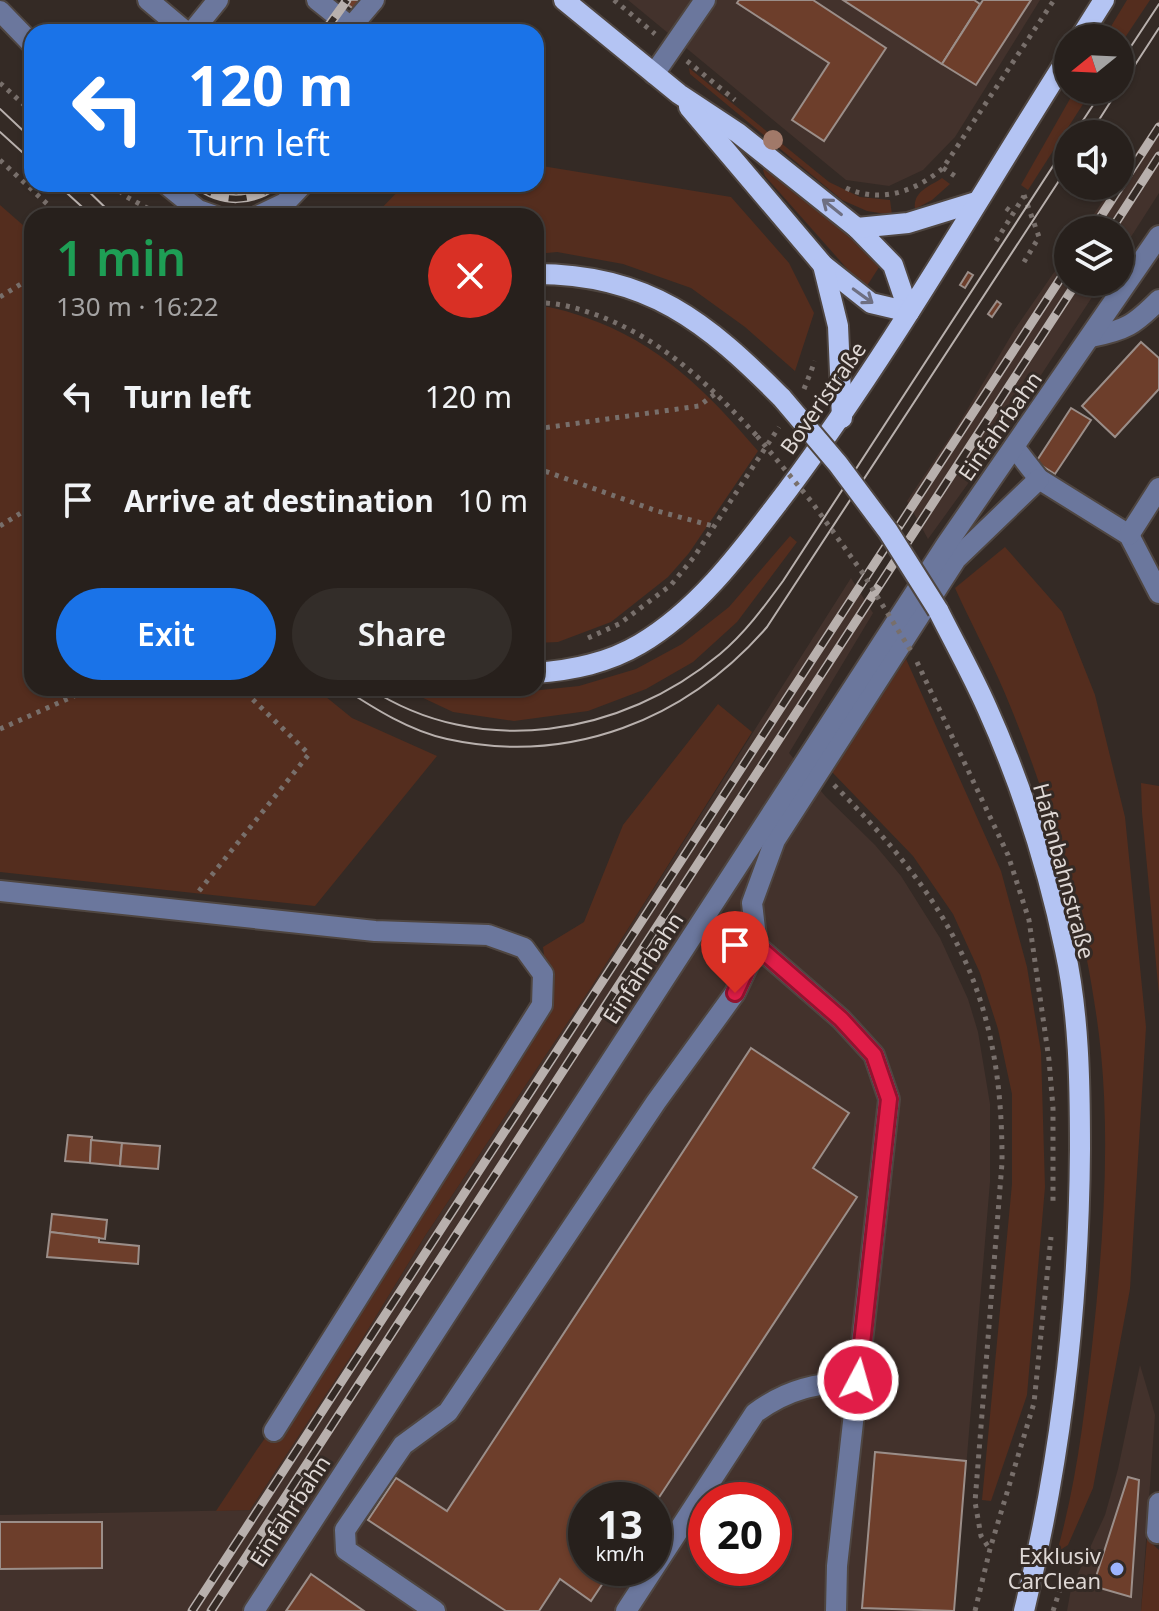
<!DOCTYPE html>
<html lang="en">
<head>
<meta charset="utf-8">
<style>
  body { margin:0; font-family:"Noto Sans",sans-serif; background:#332d29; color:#f1f3f6; height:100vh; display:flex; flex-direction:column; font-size:30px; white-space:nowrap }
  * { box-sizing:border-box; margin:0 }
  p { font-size:26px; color:#a4a3a3 }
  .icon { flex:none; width:44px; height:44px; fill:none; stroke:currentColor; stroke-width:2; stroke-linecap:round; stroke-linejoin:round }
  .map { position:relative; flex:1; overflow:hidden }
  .details { position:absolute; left:24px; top:208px; width:520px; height:488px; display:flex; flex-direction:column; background:#27201c; border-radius:24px; box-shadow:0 2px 6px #0004,0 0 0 2px #433e3b }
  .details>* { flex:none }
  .top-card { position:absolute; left:24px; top:24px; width:520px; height:168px; border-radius:24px; box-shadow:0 2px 6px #0004,0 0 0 2px #433e3b; background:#1a73e8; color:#fff; overflow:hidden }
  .needle { width:52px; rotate:252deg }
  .buttons { position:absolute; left:1054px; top:24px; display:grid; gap:16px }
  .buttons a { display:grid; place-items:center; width:80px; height:80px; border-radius:50%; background:#27201c; box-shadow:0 2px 6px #0004,0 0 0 2px #433e3b; font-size:40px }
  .speed { position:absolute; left:568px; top:1482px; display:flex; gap:16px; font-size:40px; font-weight:700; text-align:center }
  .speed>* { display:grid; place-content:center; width:104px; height:104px; border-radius:50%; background:#27201c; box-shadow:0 2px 6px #0004,0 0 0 2px #433e3b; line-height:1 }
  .speed small { font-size:20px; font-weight:400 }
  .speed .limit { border:12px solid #d22; background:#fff; color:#111 }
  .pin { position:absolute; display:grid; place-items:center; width:68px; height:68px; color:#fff; margin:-82px -34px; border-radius:50% 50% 50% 0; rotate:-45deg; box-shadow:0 0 8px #0007 }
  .pin .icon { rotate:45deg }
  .me { position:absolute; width:88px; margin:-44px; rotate:6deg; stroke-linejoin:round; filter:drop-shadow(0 0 6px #0008) }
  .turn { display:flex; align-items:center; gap:28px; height:168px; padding:0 32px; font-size:36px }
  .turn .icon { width:104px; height:104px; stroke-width:2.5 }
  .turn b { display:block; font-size:56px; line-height:68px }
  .round { display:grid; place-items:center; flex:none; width:84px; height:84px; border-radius:42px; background:#332d29 }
  .head { display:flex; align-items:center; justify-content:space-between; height:136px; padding:0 32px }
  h1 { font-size:48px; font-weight:600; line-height:60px; color:#1e9e55 }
  .cta { display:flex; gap:16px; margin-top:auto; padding:16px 32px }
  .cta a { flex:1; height:92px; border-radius:48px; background:#1a73e8; color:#fff; font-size:32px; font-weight:600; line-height:92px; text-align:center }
  .cta a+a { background:#332d29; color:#f1f3f6 }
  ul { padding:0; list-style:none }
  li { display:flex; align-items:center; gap:24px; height:104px; padding:0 32px }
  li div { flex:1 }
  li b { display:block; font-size:30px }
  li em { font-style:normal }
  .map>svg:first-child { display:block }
</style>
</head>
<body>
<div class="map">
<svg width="1159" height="1611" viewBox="0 0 1159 1611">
  <rect width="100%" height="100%" fill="#342a25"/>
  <g fill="#43322c" fill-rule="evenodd">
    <path d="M628,0H1040L955,137L923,170L889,186L846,180Z"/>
    <path d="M1159,119V193L1120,254V230H1083L1113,186H1120V176Z"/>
    <path d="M1068,252V282H1102L988,456L928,539L907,501L958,425L1015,329Z"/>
    <path d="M851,578L873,613L789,753L826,797L875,845L901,876L940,938L968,999L978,1032L990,1104V1182L954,1611H0V1515L250,1510L361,1341L425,1236L592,986ZM586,1500H654V1568H586ZM706,1500H774V1568H706Z"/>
    <path d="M1140,1365L1155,1415L1141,1611H1067L1071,1589L1105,1515L1118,1469Z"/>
  </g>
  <g fill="#542d1e">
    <path d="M1127,0H1150L1120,45V38H1104Z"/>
    <path d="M689,68L829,182L860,197L890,200L892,215L867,211L842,200L690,74Z"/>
    <path d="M1075,90H1092L1028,190L1021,185Z"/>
    <path d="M536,165L731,197L789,263L814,313L795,371L745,327L691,288L623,264L557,252L536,254V216H374L405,184H536Z"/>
    <path d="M767,167L863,244L881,264L865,289L765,176L763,170Z"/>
    <path d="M942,178L950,184L932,200L915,209C913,191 929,187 942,178Z"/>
    <path d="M0,205L32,233V688H315L352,718L437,756L315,906L0,872Z"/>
    <path d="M536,306C552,306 569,312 584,317C659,342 708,393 758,451L689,553L668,577L611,622L558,642L536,643Z"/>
    <path d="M790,536L797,542L737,622L693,662L646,689L588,711L514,721L453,712L402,688H487L512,693L579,686L636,669L682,644L729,607Z"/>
    <path d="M1005,547L1062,612L1095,695L1125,817L1146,1027L1130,1289L1093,1488L1068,1545L1057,1552C1077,1481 1085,1410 1093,1337C1103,1244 1110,1146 1101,1053C1089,936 1055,817 1011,708C995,667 973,628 955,588Z"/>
    <path d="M906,659L1001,871L1027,967L1041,1052L1045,1187L1027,1395L991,1501L982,1500L1012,1184V1094L998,1029L980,973L953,914L913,856L831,771Z"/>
    <path d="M718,704L752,732L592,986L425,1236L361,1341L250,1510L216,1511L258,1448L414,1230L550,1004L543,947L584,922L623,825Z"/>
    <path d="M1141,783L1159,786V995L1142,812Z"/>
    <path d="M1147,1539L1159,1550V1611H1141Z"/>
  </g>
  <g fill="#6d3e2b" stroke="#9b8e89" stroke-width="2">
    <path d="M342,0H365L356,11Z"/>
    <path d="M739,0H813L886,48L824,141L792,120L829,63L737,3Z"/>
    <path d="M843,0H974L980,4L942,64Z"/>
    <path d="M983,0H1031L976,85L942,64Z"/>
    <path d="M968,272L973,275L965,288L960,285Z"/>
    <path d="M997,301L1001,304L992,317L988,314Z"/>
    <path d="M1141,342L1159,358V389L1115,437L1082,406Z"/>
    <path d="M1071,408L1091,420L1055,474L1036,462Z"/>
    <path d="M751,1048L849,1113L813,1168L857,1197L654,1505V1500H586V1568H613L591,1601L560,1579L539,1611H506L368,1520L396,1478L447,1511Z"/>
    <path d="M68,1135L92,1137L90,1163L65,1161Z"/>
    <path d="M91,1140L122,1143L120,1166L90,1163Z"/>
    <path d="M122,1143L160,1146L158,1169L120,1166Z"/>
    <path d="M52,1214L107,1220L105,1239L50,1232Z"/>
    <path d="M50,1232L99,1238V1242L139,1246L138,1264L47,1257Z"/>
    <path d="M875,1452L966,1461L954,1611L862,1608Z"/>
    <path d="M1128,1477L1139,1480L1131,1597L1093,1586Z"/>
    <path d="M0,1522H102V1568L0,1569Z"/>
    <path d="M311,1574L364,1611H286Z"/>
  </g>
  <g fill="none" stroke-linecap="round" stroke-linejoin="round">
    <g stroke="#4f4641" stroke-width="24">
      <g id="minor">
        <path d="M148,0L186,32"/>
        <path d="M317,0L357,32"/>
        <path d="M0,11L32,44"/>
        <path d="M351,27L374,0"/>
        <path d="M192,32L218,0"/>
        <path d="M654,74L705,0"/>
        <path d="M166,184L198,210L215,216"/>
        <path d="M258,216L285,203L303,184"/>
        <path d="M1091,337C1126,330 1134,325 1159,300"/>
        <path d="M1015,448L1039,479L1129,535L1159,593"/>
        <path d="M1129,535L1159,488"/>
        <path d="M0,891L375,931L488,935L524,948L543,974L542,1005L274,1431"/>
        <path d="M757,946L752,903L775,840L956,559L1039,479"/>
        <path d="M1157,1533L1159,1503"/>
        <path d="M254,1611L946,545L1159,236"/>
        <path d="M435,1611L346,1550L345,1530L403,1445L448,1412L656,1102L735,993L757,946L841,1019L874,1055L889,1099L837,1566L836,1611"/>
        <path d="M626,1611L755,1413C789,1388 816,1384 858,1380"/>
      </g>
    </g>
    <g stroke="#4f4641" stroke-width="24">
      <g id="major">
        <path d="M564,0L679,94L738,133L857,228L893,265L909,312"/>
        <path d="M1080,38L1104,0"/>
        <path d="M689,107L823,265L871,303L909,312"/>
        <path d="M857,228L908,223L976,202"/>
        <path d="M823,265L838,326L842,418"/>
        <path d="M536,274C648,274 707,322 782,398"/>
        <path d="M938,610C954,642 972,674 987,708C1021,784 1048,868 1065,950C1079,1014 1080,1083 1080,1149C1079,1304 1061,1460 1024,1611"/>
        <path d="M536,673C573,670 608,663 640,644C701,608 745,546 787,491C890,353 976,202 1068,57"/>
      </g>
    </g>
    <g stroke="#786f6b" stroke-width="5" stroke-dasharray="4 6" stroke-linecap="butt">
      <path d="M614,0L655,34"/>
      <path d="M687,61L735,100"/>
      <path d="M0,83L32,112"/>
      <path d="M0,160L60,216"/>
      <path d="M943,168L955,176"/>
      <path d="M112,184L125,196L162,216"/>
      <path d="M846,188C881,204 916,191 943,168L1054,0"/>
      <path d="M1024,195L1039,237L1024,262"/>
      <path d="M1006,208L1013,213"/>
      <path d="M996,241L1024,196"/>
      <path d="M0,297L29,279"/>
      <path d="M536,303C558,302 581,309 602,317C666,342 711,387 757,436"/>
      <path d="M804,389L815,361"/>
      <path d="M536,429L699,406L716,393"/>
      <path d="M536,468L657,511L713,526"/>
      <path d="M0,526L32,506"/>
      <path d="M588,638L619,624L671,585L694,557L779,427"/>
      <path d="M917,662L1008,855L1029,920L1049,1060L1053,1108V1203"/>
      <path d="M0,729L92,688"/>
      <path d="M834,785C951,902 1003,994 1002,1163L975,1502L981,1536L989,1548"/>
      <path d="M199,891L309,754L241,688"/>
      <path d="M975,1611L990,1549L1034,1403L1051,1237"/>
      <path d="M1053,1611L1065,1574"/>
    </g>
    <use href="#minor" stroke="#6b779d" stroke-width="20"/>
    <use href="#major" stroke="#b4c4f3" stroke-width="20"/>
    <g stroke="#b8b0ad" stroke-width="2">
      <path d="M1120,63L1159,4"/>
      <path d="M1120,88L1159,28"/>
      <path d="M0,109L32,139"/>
      <path d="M0,132L32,161"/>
      <path d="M1074,134L1103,90"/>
      <path d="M1090,134L1118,90"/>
      <path d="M57,184L92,216"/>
      <path d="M81,184L114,216"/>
      <path d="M343,688C375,709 410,731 447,739C570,766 686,720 767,627L1068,167"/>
      <path d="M369,688C479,760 622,736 720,654C745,633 764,607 783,581L1068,143"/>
    </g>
    <g stroke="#b8b0ad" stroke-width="9">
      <g id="rail">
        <path d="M249,32H273"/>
        <path d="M324,32L347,0"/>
        <path d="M196,184C222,204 251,203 277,184"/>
        <path d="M1092,230L1159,127"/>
        <path d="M1111,230L1159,156"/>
        <path d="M192,1611L1068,267"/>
        <path d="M211,1611L1077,282"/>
      </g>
    </g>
    <use href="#rail" stroke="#342a25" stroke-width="6" stroke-dasharray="18" stroke-linecap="butt"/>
    <g stroke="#4f4641" stroke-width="24" stroke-linecap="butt">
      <path id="major-bridge" d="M782,398L838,464L888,531L938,610"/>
    </g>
    <path stroke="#786f6b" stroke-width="5" stroke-dasharray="4 6" stroke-linecap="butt" d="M757,436L811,501L862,572L911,651"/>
    <use href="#major-bridge" stroke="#b4c4f3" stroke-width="20"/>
  </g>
  <circle fill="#a17969" cx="773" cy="140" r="10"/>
  <defs><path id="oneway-shaft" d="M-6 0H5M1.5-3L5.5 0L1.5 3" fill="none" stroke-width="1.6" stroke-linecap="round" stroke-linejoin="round" transform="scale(2)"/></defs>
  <g stroke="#6e6f82">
    <use href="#oneway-shaft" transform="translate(832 207) rotate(-141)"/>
    <use href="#oneway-shaft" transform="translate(863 296) rotate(36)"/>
  </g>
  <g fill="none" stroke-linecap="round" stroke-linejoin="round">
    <g stroke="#92132f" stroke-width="20">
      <path id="route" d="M735,993L757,946L841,1019L874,1055L889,1099L858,1380"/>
    </g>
    <use href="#route" stroke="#e11d48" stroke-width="14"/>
  </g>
  <circle fill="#9db4fd" stroke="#342a25" stroke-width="3" cx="1117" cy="1569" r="8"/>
  <g text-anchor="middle" stroke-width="6" stroke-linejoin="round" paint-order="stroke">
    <g font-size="22" fill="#dfd8d5" stroke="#342a25">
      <text transform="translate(823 398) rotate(-55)" y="8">Boveristraße</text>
      <text transform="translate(1000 426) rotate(-55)" y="8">Einfahrbahn</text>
      <text transform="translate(1064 871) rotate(75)" y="8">Hafenbahnstraße</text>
      <text transform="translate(643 968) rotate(-57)" y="8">Einfahrbahn</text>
      <text transform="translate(290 1511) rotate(-57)" y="8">Einfahrbahn</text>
    </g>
    <g font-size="22" fill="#dfd8d5" stroke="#342a25" text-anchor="end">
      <text x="1101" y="1564">Exklusiv<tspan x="1101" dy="25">CarClean</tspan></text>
    </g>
  </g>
</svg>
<div class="buttons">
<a><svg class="needle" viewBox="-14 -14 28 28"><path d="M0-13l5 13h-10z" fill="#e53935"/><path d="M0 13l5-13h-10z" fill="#a4a3a3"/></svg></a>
<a><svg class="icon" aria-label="sound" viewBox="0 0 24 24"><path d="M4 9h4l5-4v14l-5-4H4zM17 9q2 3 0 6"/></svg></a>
<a><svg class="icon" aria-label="layers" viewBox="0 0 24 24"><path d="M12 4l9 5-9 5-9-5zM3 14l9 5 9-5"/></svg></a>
</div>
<div class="speed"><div>13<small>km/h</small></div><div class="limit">20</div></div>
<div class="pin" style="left:735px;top:993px;background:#d93025"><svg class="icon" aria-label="arrive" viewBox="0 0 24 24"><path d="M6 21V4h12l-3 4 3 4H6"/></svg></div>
<svg class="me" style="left:858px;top:1380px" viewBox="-20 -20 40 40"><circle r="17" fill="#e11d48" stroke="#fff" stroke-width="3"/><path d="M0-11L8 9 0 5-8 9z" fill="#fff"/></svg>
<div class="top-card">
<div class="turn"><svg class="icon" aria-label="left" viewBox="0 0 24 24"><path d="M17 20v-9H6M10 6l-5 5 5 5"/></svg><div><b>120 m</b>Turn left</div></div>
</div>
<section class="details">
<div class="head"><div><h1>1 min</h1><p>130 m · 16:22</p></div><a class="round" style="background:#d93025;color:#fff"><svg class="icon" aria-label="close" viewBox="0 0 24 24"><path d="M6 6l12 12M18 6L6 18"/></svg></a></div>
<ul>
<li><svg class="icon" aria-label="left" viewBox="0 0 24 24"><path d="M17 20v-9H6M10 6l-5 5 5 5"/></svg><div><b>Turn left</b></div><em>120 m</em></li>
<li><svg class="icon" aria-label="arrive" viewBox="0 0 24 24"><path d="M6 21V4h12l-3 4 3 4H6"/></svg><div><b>Arrive at destination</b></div><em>10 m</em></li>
</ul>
<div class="cta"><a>Exit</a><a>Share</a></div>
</section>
</div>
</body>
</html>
